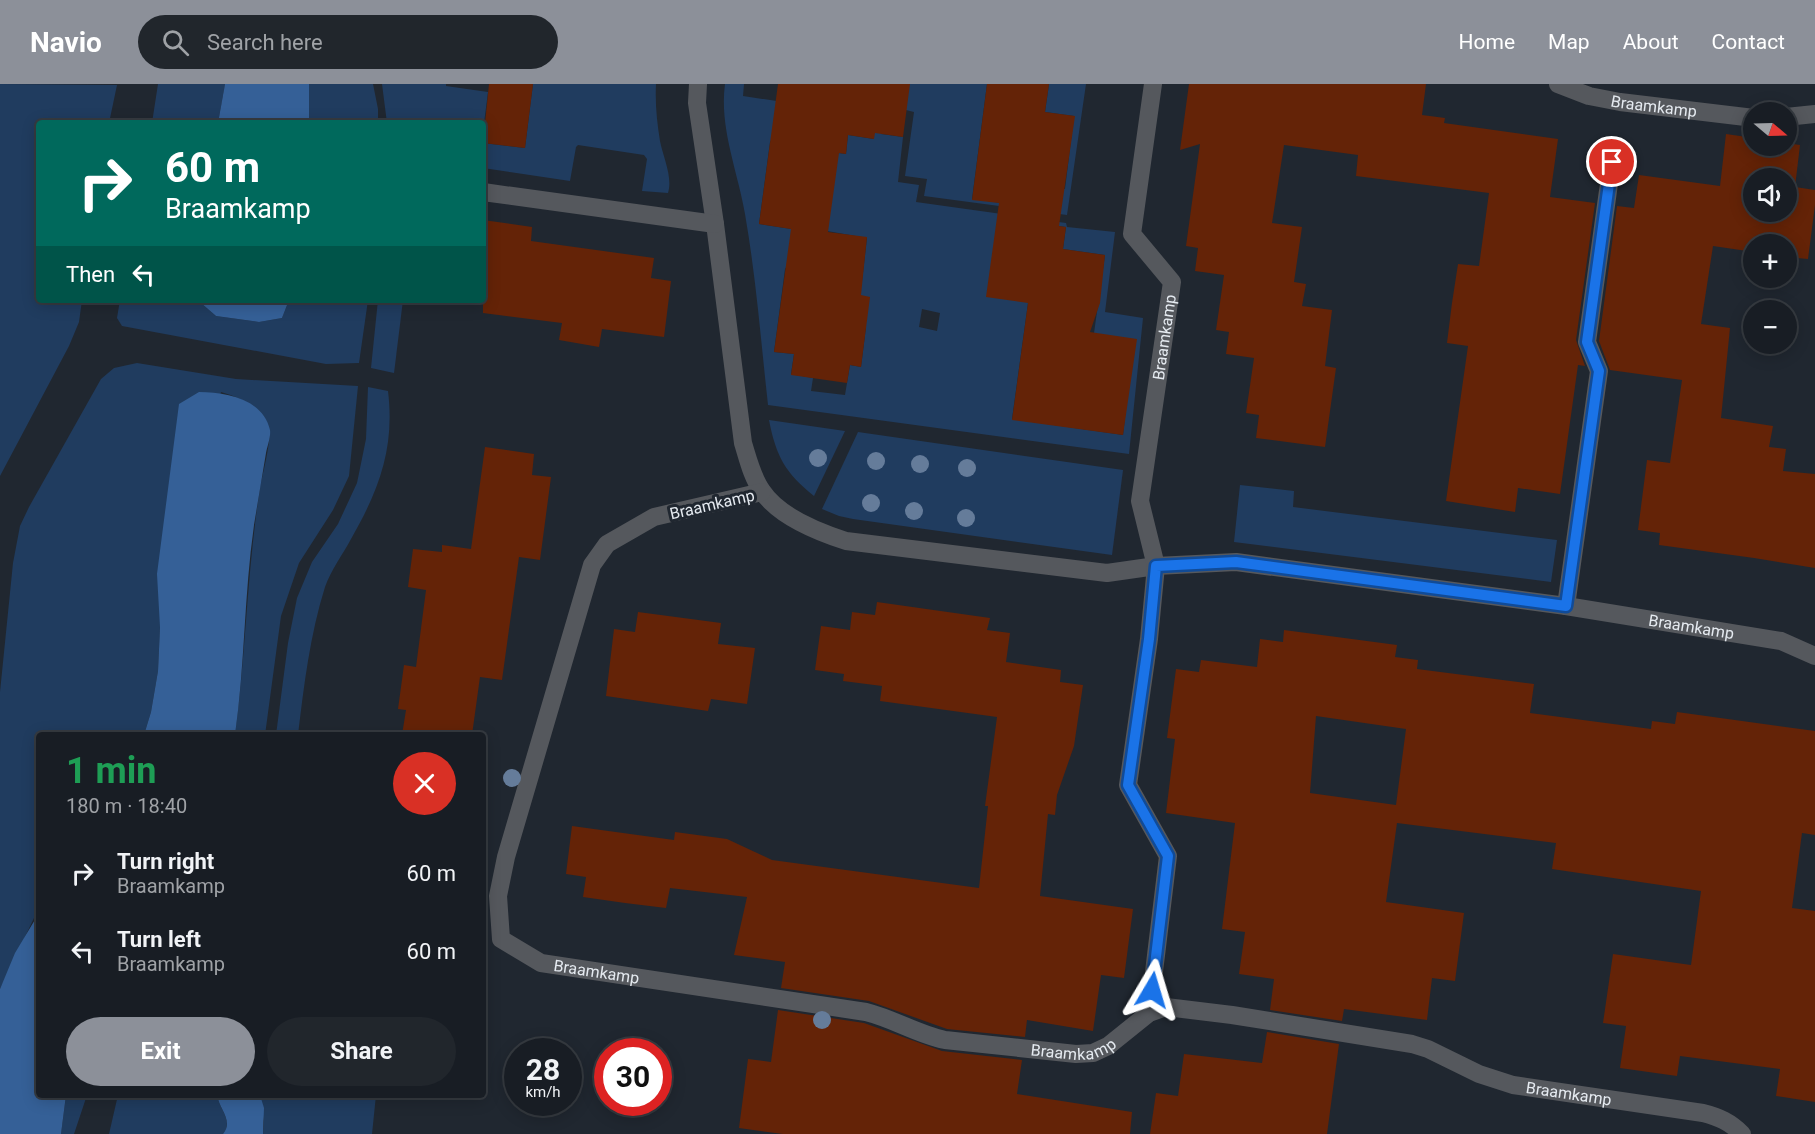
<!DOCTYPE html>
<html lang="en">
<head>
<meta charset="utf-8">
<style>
  body { margin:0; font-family:Roboto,sans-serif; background:#21262c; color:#f1f3f6; height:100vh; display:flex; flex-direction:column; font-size:22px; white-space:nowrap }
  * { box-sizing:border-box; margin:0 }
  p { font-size:20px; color:#9fa2a6 }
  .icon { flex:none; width:33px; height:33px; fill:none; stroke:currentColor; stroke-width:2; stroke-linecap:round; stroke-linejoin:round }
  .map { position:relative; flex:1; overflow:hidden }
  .panel { position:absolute; left:36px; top:648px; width:450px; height:366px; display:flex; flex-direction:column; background:#181d24; border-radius:6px; box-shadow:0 3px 15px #0003,0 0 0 2px #363b41 }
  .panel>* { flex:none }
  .hud { position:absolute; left:36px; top:36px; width:450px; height:183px; border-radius:6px; box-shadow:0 3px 15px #0003,0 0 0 2px #363b41; background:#00695c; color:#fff; overflow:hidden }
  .needle { width:39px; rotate:109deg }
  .tools { position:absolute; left:1743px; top:18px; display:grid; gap:12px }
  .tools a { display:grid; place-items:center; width:54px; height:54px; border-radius:50%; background:#181d24; box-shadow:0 3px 15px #0003,0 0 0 2px #363b41; font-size:30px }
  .speed { position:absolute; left:504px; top:954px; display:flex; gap:12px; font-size:30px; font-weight:700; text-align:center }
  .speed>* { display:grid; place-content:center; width:78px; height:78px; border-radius:50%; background:#181d24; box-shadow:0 3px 15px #0003,0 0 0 2px #363b41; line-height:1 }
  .speed small { font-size:15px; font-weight:400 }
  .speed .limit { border:9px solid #d22; background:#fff; color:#111 }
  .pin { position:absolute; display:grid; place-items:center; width:51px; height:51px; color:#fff; margin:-26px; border:3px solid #fff; border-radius:50%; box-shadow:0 2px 6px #0007 }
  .me { position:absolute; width:66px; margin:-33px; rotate:7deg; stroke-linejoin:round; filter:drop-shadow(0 0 4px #0008) }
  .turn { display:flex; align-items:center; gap:21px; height:126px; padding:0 30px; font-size:27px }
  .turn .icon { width:78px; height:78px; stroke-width:2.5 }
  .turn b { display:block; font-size:42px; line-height:51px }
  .then { display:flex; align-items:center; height:57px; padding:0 30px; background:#0003; gap:12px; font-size:22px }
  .round { display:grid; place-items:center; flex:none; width:63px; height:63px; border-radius:32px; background:#21262c }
  .headline { display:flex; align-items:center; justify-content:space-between; height:102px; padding:0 30px }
  h1 { font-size:36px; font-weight:700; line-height:45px; color:#1e9e55 }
  .cta { display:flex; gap:12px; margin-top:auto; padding:12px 30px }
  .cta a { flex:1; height:69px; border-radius:36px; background:#8c9099; color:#fff; font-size:24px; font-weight:700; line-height:69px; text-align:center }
  .cta a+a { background:#21262c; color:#f1f3f6 }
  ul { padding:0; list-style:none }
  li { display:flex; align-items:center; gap:18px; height:78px; padding:0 30px }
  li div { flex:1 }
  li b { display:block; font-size:22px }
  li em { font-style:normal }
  header { display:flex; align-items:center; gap:36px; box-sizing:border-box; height:84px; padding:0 30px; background:#8c9099; color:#fff }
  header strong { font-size:28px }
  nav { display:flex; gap:33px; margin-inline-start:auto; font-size:21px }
  .search { width:420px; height:54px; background:#21262c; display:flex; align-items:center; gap:15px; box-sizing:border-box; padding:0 21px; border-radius:33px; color:#9fa2a6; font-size:22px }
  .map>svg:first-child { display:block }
</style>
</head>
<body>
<header>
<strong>Navio</strong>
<div class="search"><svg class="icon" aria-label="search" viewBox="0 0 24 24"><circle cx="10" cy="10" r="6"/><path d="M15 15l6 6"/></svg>Search here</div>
<nav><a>Home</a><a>Map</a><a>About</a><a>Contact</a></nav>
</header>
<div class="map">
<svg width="1815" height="1050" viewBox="0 0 1815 1050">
  <rect width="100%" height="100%" fill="#202730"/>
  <g fill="#203c5f" fill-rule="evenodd">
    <path d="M0,0L117,1L109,39H39V216H82L79,238L69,262L0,392Z"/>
    <path d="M158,0H225L218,39H152Z"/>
    <path d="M309,0H373L378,25V39H309Z"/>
    <path d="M382,0H446V2L488,8L483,47V39H387Z"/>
    <path d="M533,0H656C655,20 657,38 660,57C663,73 673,93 668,109L642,107L647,75L644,71L578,61L576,63L570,97L483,84V59L525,64Z"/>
    <path d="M725,0H744L743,12L796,20L770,58L759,140L811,148L785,185L774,268L794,270L791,290L813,294L811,307L845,311L850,281L861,283L866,243L848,240L862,197L867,154L827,147L838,69L846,70L848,51L874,55L814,0H987L972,115L1031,123L1035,101L1065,105L1074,32L1045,28L1049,0H1086L1067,131L924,112L927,95L905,92L914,28L906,26L881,50L903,53L898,98L919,101L916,118L1066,139L1067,143L1115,148L1105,228L1143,234L1129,370L768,321C761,258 756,193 745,130C738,88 719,44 725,0ZM998,133L1066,143L1063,165L1105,171L1094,249L1125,333L1123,351L1012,335L1028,219ZM922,225L940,229L937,247L919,243Z"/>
    <path d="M120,216H200L201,219L216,232L259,238L282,234L289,216H368L359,279L326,280L122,242L117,234Z"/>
    <path d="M378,216H403L394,289L371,284Z"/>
    <path d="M137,279L236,295L358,302L349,392L333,426L299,479L281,532L265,651H235C246,569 247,486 260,404C262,393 272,354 269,345C262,323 241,314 221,308L160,543L158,587L151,628L144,651H39V829L34,834L0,905V608L13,479L20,442L29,423L101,295L114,284Z"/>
    <path d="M368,303L388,307C395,364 379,406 351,455C343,470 331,486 325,503C310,551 304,601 298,651H276L288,559L297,514L312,478L338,440L357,399L366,355Z"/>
    <path d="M769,336L845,347L814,412C785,389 776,372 769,336Z"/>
    <path d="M858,348L1123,386L1112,471L853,435L839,432L822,425Z"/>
    <path d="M1240,401L1294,407L1293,423L1557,456L1551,498L1234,458Z"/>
    <path d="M66,1011H87L74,1050H61Z"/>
    <path d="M118,1011H217C219,1025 234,1037 223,1050H109Z"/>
    <path d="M260,1011H376L372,1050H263L264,1037Z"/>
  </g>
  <g fill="#356097">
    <path d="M225,0H309V39H218Z"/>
    <path d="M200,216H289L282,234L259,238L216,232L201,219Z"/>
    <path d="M199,308C226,308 263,315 270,346C271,353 267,363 266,369C262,393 258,417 254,441C244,511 245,581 235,651H144L151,628L158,587L160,543L157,490L179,320Z"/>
    <path d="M39,829V1011H66L61,1050H0V905L15,869Z"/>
    <path d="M217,1011H260L264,1024L263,1050H223C234,1037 219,1025 217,1011Z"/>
  </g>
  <g fill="#642307" fill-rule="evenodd">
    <path d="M489,0H533L525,64L483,59Z"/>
    <path d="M778,0H910L903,53L875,49L874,55L848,51L846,70L839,69L828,148L867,153L861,211L870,213L861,283L850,281L847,299L791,291L794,270L774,268L791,145L759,140Z"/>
    <path d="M987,0H1049L1045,28L1075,32L1059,142L1066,143L1063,165L1105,171L1100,219L1090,248L1137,255L1123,351L1012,336L1028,219L986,213L999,119L972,116Z"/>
    <path d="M1189,0H1426L1422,31L1445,34L1444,39L1558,55L1550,113L1595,119L1576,256L1585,282L1578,281L1560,410L1518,404L1515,428L1446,417L1468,262L1447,259L1452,219L1458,180L1479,182L1489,109L1356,92L1358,71L1284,61L1272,139L1302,143L1294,198L1306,200L1302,222L1332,226L1325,282L1336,284L1325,363L1256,354L1259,331L1246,329L1254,274L1226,270L1229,248L1216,246L1224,191L1195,187L1198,164L1186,162L1200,60L1180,66Z"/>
    <path d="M1726,50L1754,54V62H1786V59L1800,61L1795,103L1815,106V121L1808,175L1786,173V160H1754V168L1713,162L1701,240L1730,244L1721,334L1773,342L1769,363L1786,365L1783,387L1815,390V484L1754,474L1659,461L1660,449L1638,446L1647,376L1670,379L1682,296L1610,286L1599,257L1617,122L1634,124L1639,91L1720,102ZM1754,94H1786V128H1754Z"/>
    <path d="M483,136L532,143L531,157L654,174L651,194L671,197L664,253L602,245L599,263L559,256L562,239L483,229Z"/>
    <path d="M485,363L534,370L532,391L551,393L540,476L519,473L502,596L480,593L472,651H402L406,626L398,625L404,581L416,583L426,506L408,503L413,465L442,468V461L471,465Z"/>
    <path d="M877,518L990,534L987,546L1010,549L1006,578L1061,586L1060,598L1083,601L1074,662L1057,711L1055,731L1048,730L1040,812L1133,825L1124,894L1101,891L1093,947L1027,936L1025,953L947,945L869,917L781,904L785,878L734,871L747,813L670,804L666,824L625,819L583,813L586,793L566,790L572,742L674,756L675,748L727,755L772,776L979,804L988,722H985L997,633L880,617L882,602L843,597L844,590L815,586L821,542L850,546L852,528L875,531Z"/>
    <path d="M638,528L721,539L718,560L755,564L747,620L711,615L708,627L606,612L614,545L635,548Z"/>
    <path d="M1284,546L1397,561L1395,573L1418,576L1417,585L1534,600L1530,629L1651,645L1652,637L1675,640L1677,628L1815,647V751L1802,749L1792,824L1815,827V1018L1776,1012L1780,985L1680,972L1677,992L1620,984L1626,942L1603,939L1613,870L1691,881L1701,807L1552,785L1556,759L1397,739L1386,818L1464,829L1455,897L1432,894L1427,936L1344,925L1342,937L1270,926L1274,895L1239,890L1245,848L1222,845L1235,739L1166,729L1175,655L1167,654L1176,585L1199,588L1201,576L1257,583L1260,555L1283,558ZM1316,632L1406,645L1396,721L1310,709Z"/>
    <path d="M778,926L864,939L942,967L1022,976L1017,1010L1132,1028L1130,1050H783L739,1044L748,975L771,978Z"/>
    <path d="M1267,948L1339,960L1327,1050H1150L1156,1009L1178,1012L1184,970L1262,979Z"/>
  </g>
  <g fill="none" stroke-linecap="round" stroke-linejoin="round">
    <g stroke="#55585d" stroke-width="18">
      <path id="s1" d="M698,0L697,19L715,140L743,359C748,375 752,393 762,407C779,433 818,448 846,457L1107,489L1156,482L1236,478L1566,522L1781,557L1815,572"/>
      <path id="s2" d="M1558,0L1589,12L1620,18L1754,34"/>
      <path d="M1786,33L1815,30"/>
      <path d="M483,108L715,140"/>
      <path id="s3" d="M762,408L654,433L607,460L592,481L506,773L498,812L501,855L541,879L866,928C894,935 917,950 945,956L1076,970L1093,969L1108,962L1149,929L1166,923L1232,931L1412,960L1428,965L1479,990L1513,1001L1703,1029C1719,1033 1730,1038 1742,1050"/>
      <path d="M1566,522L1599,287L1587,258L1612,78"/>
      <path id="s4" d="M1149,929L1168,772L1128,701L1149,555L1156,482L1140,417L1172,198L1132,150L1153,0"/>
    </g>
  </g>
  <g fill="#657c9a">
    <circle cx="818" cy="374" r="9"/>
    <circle cx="876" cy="377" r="9"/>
    <circle cx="920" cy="380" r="9"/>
    <circle cx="967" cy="384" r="9"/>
    <circle cx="871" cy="419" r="9"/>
    <circle cx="914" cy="427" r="9"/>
    <circle cx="966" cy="434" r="9"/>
    <circle cx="512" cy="694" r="9"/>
    <circle cx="822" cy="936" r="9"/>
  </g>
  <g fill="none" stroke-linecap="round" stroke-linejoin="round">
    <g stroke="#114b97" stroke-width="15">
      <path id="route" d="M1152,906L1168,772L1128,701L1149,555L1156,482L1236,478L1566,522L1599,287L1587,258L1612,78"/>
    </g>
    <use href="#route" stroke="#1a73e8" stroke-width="10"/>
  </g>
  <g text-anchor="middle" stroke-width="6" stroke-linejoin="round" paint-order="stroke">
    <g font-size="16" fill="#e5eaf0" stroke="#202730">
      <text dy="6" stroke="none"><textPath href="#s2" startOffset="99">Braamkamp</textPath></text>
      <text dy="6" stroke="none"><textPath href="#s4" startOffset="693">Braamkamp</textPath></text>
      <text transform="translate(712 420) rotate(-13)" y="6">Braamkamp</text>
      <text dy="6" stroke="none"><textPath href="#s1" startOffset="1366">Braamkamp</textPath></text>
      <text dy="6" stroke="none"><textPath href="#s3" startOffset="681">Braamkamp</textPath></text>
      <text dy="6" stroke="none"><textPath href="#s3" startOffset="1167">Braamkamp</textPath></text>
      <text dy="6" stroke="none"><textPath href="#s3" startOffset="1688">Braamkamp</textPath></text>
    </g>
  </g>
</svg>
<div class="tools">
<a><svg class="needle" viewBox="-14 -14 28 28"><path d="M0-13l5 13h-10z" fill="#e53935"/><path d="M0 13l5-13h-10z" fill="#9fa2a6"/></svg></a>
<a><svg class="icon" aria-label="sound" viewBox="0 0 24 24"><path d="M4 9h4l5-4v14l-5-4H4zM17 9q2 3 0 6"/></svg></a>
<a>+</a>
<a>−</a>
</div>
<div class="speed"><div>28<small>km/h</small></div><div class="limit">30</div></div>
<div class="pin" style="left:1612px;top:78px;background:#d93025"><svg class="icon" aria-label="arrive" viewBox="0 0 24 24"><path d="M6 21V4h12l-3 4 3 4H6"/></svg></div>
<svg class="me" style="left:1152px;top:906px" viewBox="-20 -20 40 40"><path d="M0-17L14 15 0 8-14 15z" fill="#1a73e8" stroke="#fff" stroke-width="4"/></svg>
<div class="hud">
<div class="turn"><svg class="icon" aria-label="right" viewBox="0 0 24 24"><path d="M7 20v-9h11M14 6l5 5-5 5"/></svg><div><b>60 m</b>Braamkamp</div></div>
<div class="then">Then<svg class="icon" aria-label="left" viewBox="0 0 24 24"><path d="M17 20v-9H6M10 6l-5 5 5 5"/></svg></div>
</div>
<section class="panel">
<div class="headline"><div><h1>1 min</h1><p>180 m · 18:40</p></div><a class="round" style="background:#d93025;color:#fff"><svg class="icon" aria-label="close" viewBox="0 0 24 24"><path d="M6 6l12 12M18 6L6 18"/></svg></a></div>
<ul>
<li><svg class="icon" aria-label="right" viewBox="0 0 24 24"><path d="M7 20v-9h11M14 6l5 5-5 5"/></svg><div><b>Turn right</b><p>Braamkamp</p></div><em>60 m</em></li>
<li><svg class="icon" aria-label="left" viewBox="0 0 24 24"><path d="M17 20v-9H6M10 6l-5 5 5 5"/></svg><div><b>Turn left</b><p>Braamkamp</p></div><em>60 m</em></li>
</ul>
<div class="cta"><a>Exit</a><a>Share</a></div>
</section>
</div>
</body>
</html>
